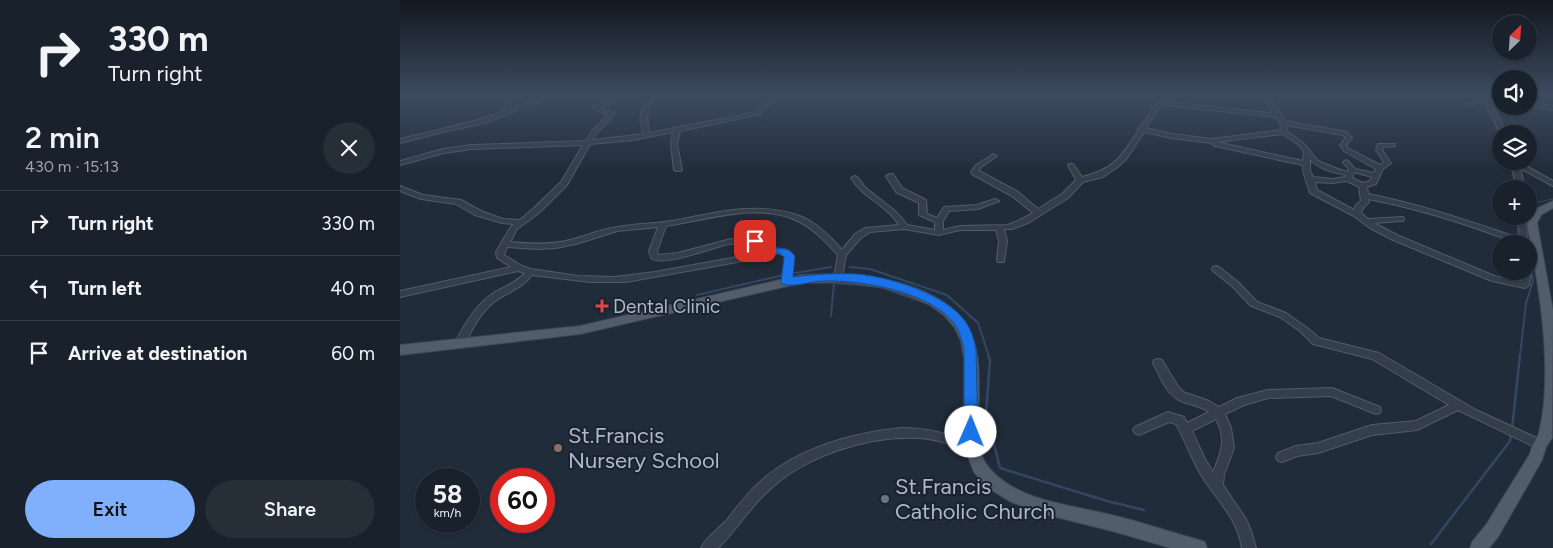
<!DOCTYPE html>
<html lang="en">
<head>
<meta charset="utf-8">
<style>
  body { margin:0; font-family:Figtree,sans-serif; background:#262e38; color:#f1f3f6; height:100vh; display:flex; flex-direction:column; font-size:19px; white-space:nowrap }
  * { box-sizing:border-box; margin:0 }
  p { font-size:16px; color:#9fa3a9 }
  .icon { flex:none; width:28px; height:28px; fill:none; stroke:currentColor; stroke-width:2; stroke-linecap:round; stroke-linejoin:round }
  .map { position:relative; flex:1; overflow:hidden }
  .drawer { display:flex; flex-direction:column; background:#19212c; width:400px }
  .drawer>* { flex:none }
  .banner { background:#19212c; color:#f1f3f6; overflow:hidden }
  .needle { width:32px; rotate:25deg }
  .tools { position:absolute; left:1092px; top:15px; display:grid; gap:10px }
  .tools a { display:grid; place-items:center; width:45px; height:45px; border-radius:50%; background:#19212c; box-shadow:0 1px 4px #0004,0 0 0 1px #373e48; font-size:25px }
  .speed { position:absolute; left:15px; top:468px; display:flex; gap:10px; font-size:25px; font-weight:700; text-align:center }
  .speed>* { display:grid; place-content:center; width:65px; height:65px; border-radius:50%; background:#19212c; box-shadow:0 1px 4px #0004,0 0 0 1px #373e48; line-height:1 }
  .speed small { font-size:12px; font-weight:400 }
  .speed .limit { border:8px solid #d22; background:#fff; color:#111 }
  .pin { position:absolute; display:grid; place-items:center; width:42px; height:42px; color:#fff; margin:-21px; border-radius:10px; box-shadow:0 2px 8px #0006 }
  .me { position:absolute; width:55px; margin:-28px; rotate:1deg; stroke-linejoin:round; filter:drop-shadow(0 0 4px #0008) }
  .turn { display:flex; align-items:center; gap:18px; height:105px; padding:0 25px; font-size:22px }
  .turn .icon { width:65px; height:65px; stroke-width:2.5 }
  .turn b { display:block; font-size:35px; line-height:42px }
  .round { display:grid; place-items:center; flex:none; width:52px; height:52px; border-radius:26px; background:#262e38 }
  .head { display:flex; align-items:center; justify-content:space-between; height:85px; padding:0 25px }
  h1 { font-size:30px; font-weight:600; line-height:38px }
  .cta { display:flex; gap:10px; margin-top:auto; padding:10px 25px }
  .cta a { flex:1; height:58px; border-radius:30px; background:#80affb; color:#111; font-size:20px; font-weight:600; line-height:58px; text-align:center }
  .cta a+a { background:#262e38; color:#f1f3f6 }
  ul { padding:0; list-style:none }
  li { display:flex; align-items:center; gap:15px; height:65px; padding:0 25px; border-top:1px solid #373e48 }
  li div { flex:1 }
  li b { display:block; font-size:19px }
  li em { font-style:normal }
  main { display:flex; flex:1; min-height:0 }
  .map>svg:first-child { display:block }
</style>
</head>
<body>
<main>
<section class="drawer">
<div class="banner">
<div class="turn"><svg class="icon" aria-label="right" viewBox="0 0 24 24"><path d="M7 20v-9h11M14 6l5 5-5 5"/></svg><div><b>330 m</b>Turn right</div></div>
</div>
<div class="head"><div><h1>2 min</h1><p>430 m · 15:13</p></div><a class="round"><svg class="icon" aria-label="close" viewBox="0 0 24 24"><path d="M6 6l12 12M18 6L6 18"/></svg></a></div>
<ul>
<li><svg class="icon" aria-label="right" viewBox="0 0 24 24"><path d="M7 20v-9h11M14 6l5 5-5 5"/></svg><div><b>Turn right</b></div><em>330 m</em></li>
<li><svg class="icon" aria-label="left" viewBox="0 0 24 24"><path d="M17 20v-9H6M10 6l-5 5 5 5"/></svg><div><b>Turn left</b></div><em>40 m</em></li>
<li><svg class="icon" aria-label="arrive" viewBox="0 0 24 24"><path d="M6 21V4h12l-3 4 3 4H6"/></svg><div><b>Arrive at destination</b></div><em>60 m</em></li>
</ul>
<div class="cta"><a>Exit</a><a>Share</a></div>
</section>
<div class="map">
<svg width="1153" height="548" viewBox="0 0 1153 548">
  <rect width="100%" height="100%" fill="#212c3a"/>
  <g fill="none" stroke-linecap="round" stroke-linejoin="round">
    <path stroke="#344762" stroke-width="1" d="M1130,209L1134,203L1153,199"/>
    <g stroke="#344762" stroke-width="2">
      <path d="M1129,211L1131,208"/>
      <path d="M450,267L470,269L547,295L578,323L589,356"/>
      <path d="M389,274L431,267"/>
      <path d="M481,287L526,303"/>
      <path d="M297,295L384,275"/>
      <path d="M431,316L434,283L474,286"/>
      <path d="M1120,356L1126,303L1133,281L1129,258"/>
    </g>
    <g stroke="#344762" stroke-width="2.5">
      <path d="M588,355L590,360L586,413L600,468L707,501L744,510"/>
      <path d="M1112,429L1120,355"/>
      <path d="M1031,544L1110,441L1111,434"/>
    </g>
    <g stroke="#525b68" stroke-width="2">
      <g id="minor">
        <path d="M105,96H111V109L144,96H154L85,123L47,131L0,143V139C35,130 71,124 105,111Z"/>
        <path d="M216,96H225L200,108L215,114L197,133L192,140L244,134C238,120 240,109 249,96H255C247,108 245,119 250,133L356,112L371,96H378L360,114L280,131L277,144L282,170L280,171H276L274,170L271,144L273,132L233,140L190,144L167,185L140,212L117,229L110,242C130,244 151,245 170,240C186,236 201,229 218,227C238,223 258,224 278,220C317,212 358,202 397,215C415,221 430,236 442,250L455,234L465,228L499,225C487,205 463,198 451,178L455,176C460,178 461,183 465,187C480,201 496,208 507,225L535,230V222L519,215V203L496,192L486,176L490,174H493L502,188L526,200L527,214L537,218L544,207L577,205L595,199L599,201L578,209L549,211L543,221V230L560,226L608,225L622,219L633,213L612,196L572,174L571,172L576,165L592,155L594,154L597,156L581,167L579,171L618,192L638,209L662,194L676,180L668,165L669,164H673L682,177C715,169 721,157 739,130L738,129C750,119 754,96 774,96L767,102L873,113L863,97L869,96L885,121L947,132L952,138L946,145L949,149L980,165L984,162L976,150L978,144H995V146L983,147L982,150L991,163L983,169L976,184L967,187L968,194C1019,204 1069,221 1119,238L1118,216H1126L1127,244H1119C1070,225 1020,209 968,199L969,202L963,208L961,213L968,219L1003,217L1004,219L1003,221H1000L974,223L999,236L1097,277L1121,281L1123,271H1129V269H1130L1131,271L1129,285L1125,288L1092,281L993,240L970,228L954,216L910,193C908,186 902,172 903,165L815,146L813,145L812,143L772,138L744,132L727,158L719,166L703,177L683,182L668,198L628,223L612,229H604L607,241L604,262H598L597,260L599,241L596,230H560L539,235L504,229L470,232L461,238L446,255L442,277L438,280L434,277L438,255C427,243 415,230 400,222C359,201 309,220 266,226L257,251L258,255L278,253L331,239L366,241L373,242L374,248L388,250L394,256L389,284H383L382,282L386,257C375,249 360,257 349,260L226,282H190L132,275C122,289 107,292 94,302C79,314 72,330 63,347H57L55,344C64,324 76,304 95,292C106,286 116,283 125,273L118,271L0,297V291L111,267L97,258L96,252L110,228L114,224L102,223L75,215L56,204L21,199L0,191V186L23,195L61,200L81,211L103,219L120,220L134,208L161,182L183,145L71,149L44,153L0,165V161L43,149L71,145L186,141L192,131L208,115L192,108ZM763,105L876,117L880,123L881,130L812,139L772,134L746,128L755,113ZM886,125L943,135L946,138L940,145L944,151L976,169L974,173L955,169L948,161L946,160L943,162L949,170L948,172L938,169L918,161L903,143L887,131ZM883,134L899,145L904,152L903,161L817,142ZM910,159C918,169 934,173 946,175L945,177L932,179L913,177L910,171ZM954,172L972,177L970,181L963,183L952,178ZM947,181L959,187L961,201L956,205L954,210L917,190L915,182L932,183ZM258,227L249,251L251,258C264,268 314,246 330,244C341,242 355,245 366,245V250L348,255L255,272L214,277L178,276L131,269L122,266L104,255L107,247L138,249L156,248L176,244L217,231Z"/>
        <path d="M330,96H337V97L334,99Z"/>
        <path d="M1086,97L1101,99V103L1090,101L1107,134L1101,135L1084,101L1068,106L1065,104Z"/>
        <path d="M1129,103L1153,106V110L1127,106H1129Z"/>
        <path d="M1114,161H1121V163L1153,181V186L1120,168L1125,189H1117L1112,168L1115,164Z"/>
        <path d="M1129,194L1133,196V201L1129,203Z"/>
        <path d="M1129,206L1142,209L1143,211L1139,213L1129,210Z"/>
        <path d="M816,266L819,267L838,282L857,302L886,313L906,327L919,338L979,353L1076,410L1143,441L1145,444L1143,447L1139,449L1135,447L1058,410L1017,430L972,435L918,453L897,456L882,462L878,461L876,457L878,453L896,446L918,443L972,425L1016,421L1049,405L972,359L913,344L900,331L880,317L851,306L832,286L813,271L812,269L813,267Z"/>
        <path d="M758,359L762,360L777,385L783,392L809,401L819,407L837,398L868,390L932,388L980,407L981,410L980,413L976,414L931,396L868,398L844,405L825,414L831,428L834,448L824,475L823,485L846,519L851,531L856,548H842C837,516 816,500 800,473C791,457 785,440 776,424L769,422L739,435L735,433L733,430L735,427L768,412L784,417L787,423L809,412C800,405 789,405 779,400C766,394 760,375 753,363L754,360ZM816,419C827,440 821,453 813,472L805,459L792,431Z"/>
        <path d="M501,428C527,428 550,434 574,443L576,446L574,449L570,451C553,445 536,439 519,438C469,435 404,456 368,491C349,508 336,531 318,548H301C305,539 319,528 327,520C337,507 347,493 360,482C397,448 452,433 501,428Z"/>
      </g>
    </g>
    <g stroke="#3e4754" stroke-width="2">
      <g id="major">
        <path d="M1153,201V208L1141,215L1137,223L1153,311L1152,438L1146,447L1142,460L1098,537L1089,548H1070L1072,542L1086,525L1130,454C1132,443 1136,441 1139,433C1141,424 1143,412 1144,403C1149,343 1138,282 1127,223L1136,209Z"/>
        <path d="M401,275C452,272 533,277 565,323C580,344 579,372 579,397C578,420 573,451 590,469C619,502 672,505 712,515C741,522 770,532 799,540L805,542L807,548H771L712,531L648,515L611,502L585,486L574,472L566,452L564,436V358L561,341L555,328L545,316L530,305L508,295L485,288L444,282L401,283L180,334L0,355V345L180,326Z"/>
      </g>
    </g>
    <use href="#minor" fill="#353e4b" fill-rule="evenodd"/>
    <use href="#major" fill="#525d6b" fill-rule="evenodd"/>
  </g>
  <linearGradient id="sky" x2="0" y2="1"><stop stop-color="#121820"/><stop offset="0.55" stop-color="#3d4b60"/><stop offset="1" stop-color="#3d4b60" stop-opacity="0"/></linearGradient>
  <rect width="1153" height="173" fill="url(#sky)"/>
  <path fill="#1a73e8" stroke="#114b97" d="M355,238L374,242L375,248C383,248 390,249 395,256L393,277C415,274 436,273 458,274C490,277 546,294 565,321C572,330 574,340 576,350L578,432L576,436L571,438L566,436L564,432V350C562,342 561,335 557,328C536,292 462,280 424,281C411,281 395,288 382,284L381,282L384,257L380,254L366,253L364,246L351,243L350,241Z"/>
  <path fill="#e0444e" stroke="#1a232f" stroke-width="2" d="M199.5 298.5h5v5h5v5h-5v5h-5v-5h-5v-5h5z"/>
  <circle fill="#8d6e63" stroke="#1a232f" stroke-width="2" cx="158" cy="448" r="5"/>
  <circle fill="#6b7280" stroke="#1a232f" stroke-width="2" cx="485" cy="499" r="5"/>
  <g text-anchor="middle" stroke-width="4" stroke-linejoin="round" paint-order="stroke">
    <g font-size="19" fill="#afb8c7" stroke="#1a232f" text-anchor="start">
      <text x="213" y="313">Dental Clinic</text>
    </g>
    <g font-size="22" fill="#afb8c7" stroke="#1a232f" text-anchor="start">
      <text x="168" y="443">St.Francis<tspan x="168" dy="25">Nursery School</tspan></text>
      <text x="495" y="494">St.Francis<tspan x="495" dy="25">Catholic Church</tspan></text>
    </g>
  </g>
</svg>
<div class="tools">
<a><svg class="needle" viewBox="-14 -14 28 28"><path d="M0-13l5 13h-10z" fill="#e53935"/><path d="M0 13l5-13h-10z" fill="#9fa3a9"/></svg></a>
<a><svg class="icon" aria-label="sound" viewBox="0 0 24 24"><path d="M4 9h4l5-4v14l-5-4H4zM17 9q2 3 0 6"/></svg></a>
<a><svg class="icon" aria-label="layers" viewBox="0 0 24 24"><path d="M12 4l9 5-9 5-9-5zM3 14l9 5 9-5"/></svg></a>
<a>+</a>
<a>−</a>
</div>
<div class="speed"><div>58<small>km/h</small></div><div class="limit">60</div></div>
<div class="pin" style="left:355px;top:241px;background:#d93025"><svg class="icon" aria-label="arrive" viewBox="0 0 24 24"><path d="M6 21V4h12l-3 4 3 4H6"/></svg></div>
<svg class="me" style="left:571px;top:432px" viewBox="-20 -20 40 40"><circle r="19" fill="#fff"/><path d="M0-13L10 11 0 6-10 11z" fill="#1a73e8"/></svg>
</div>
</main>
</body>
</html>
